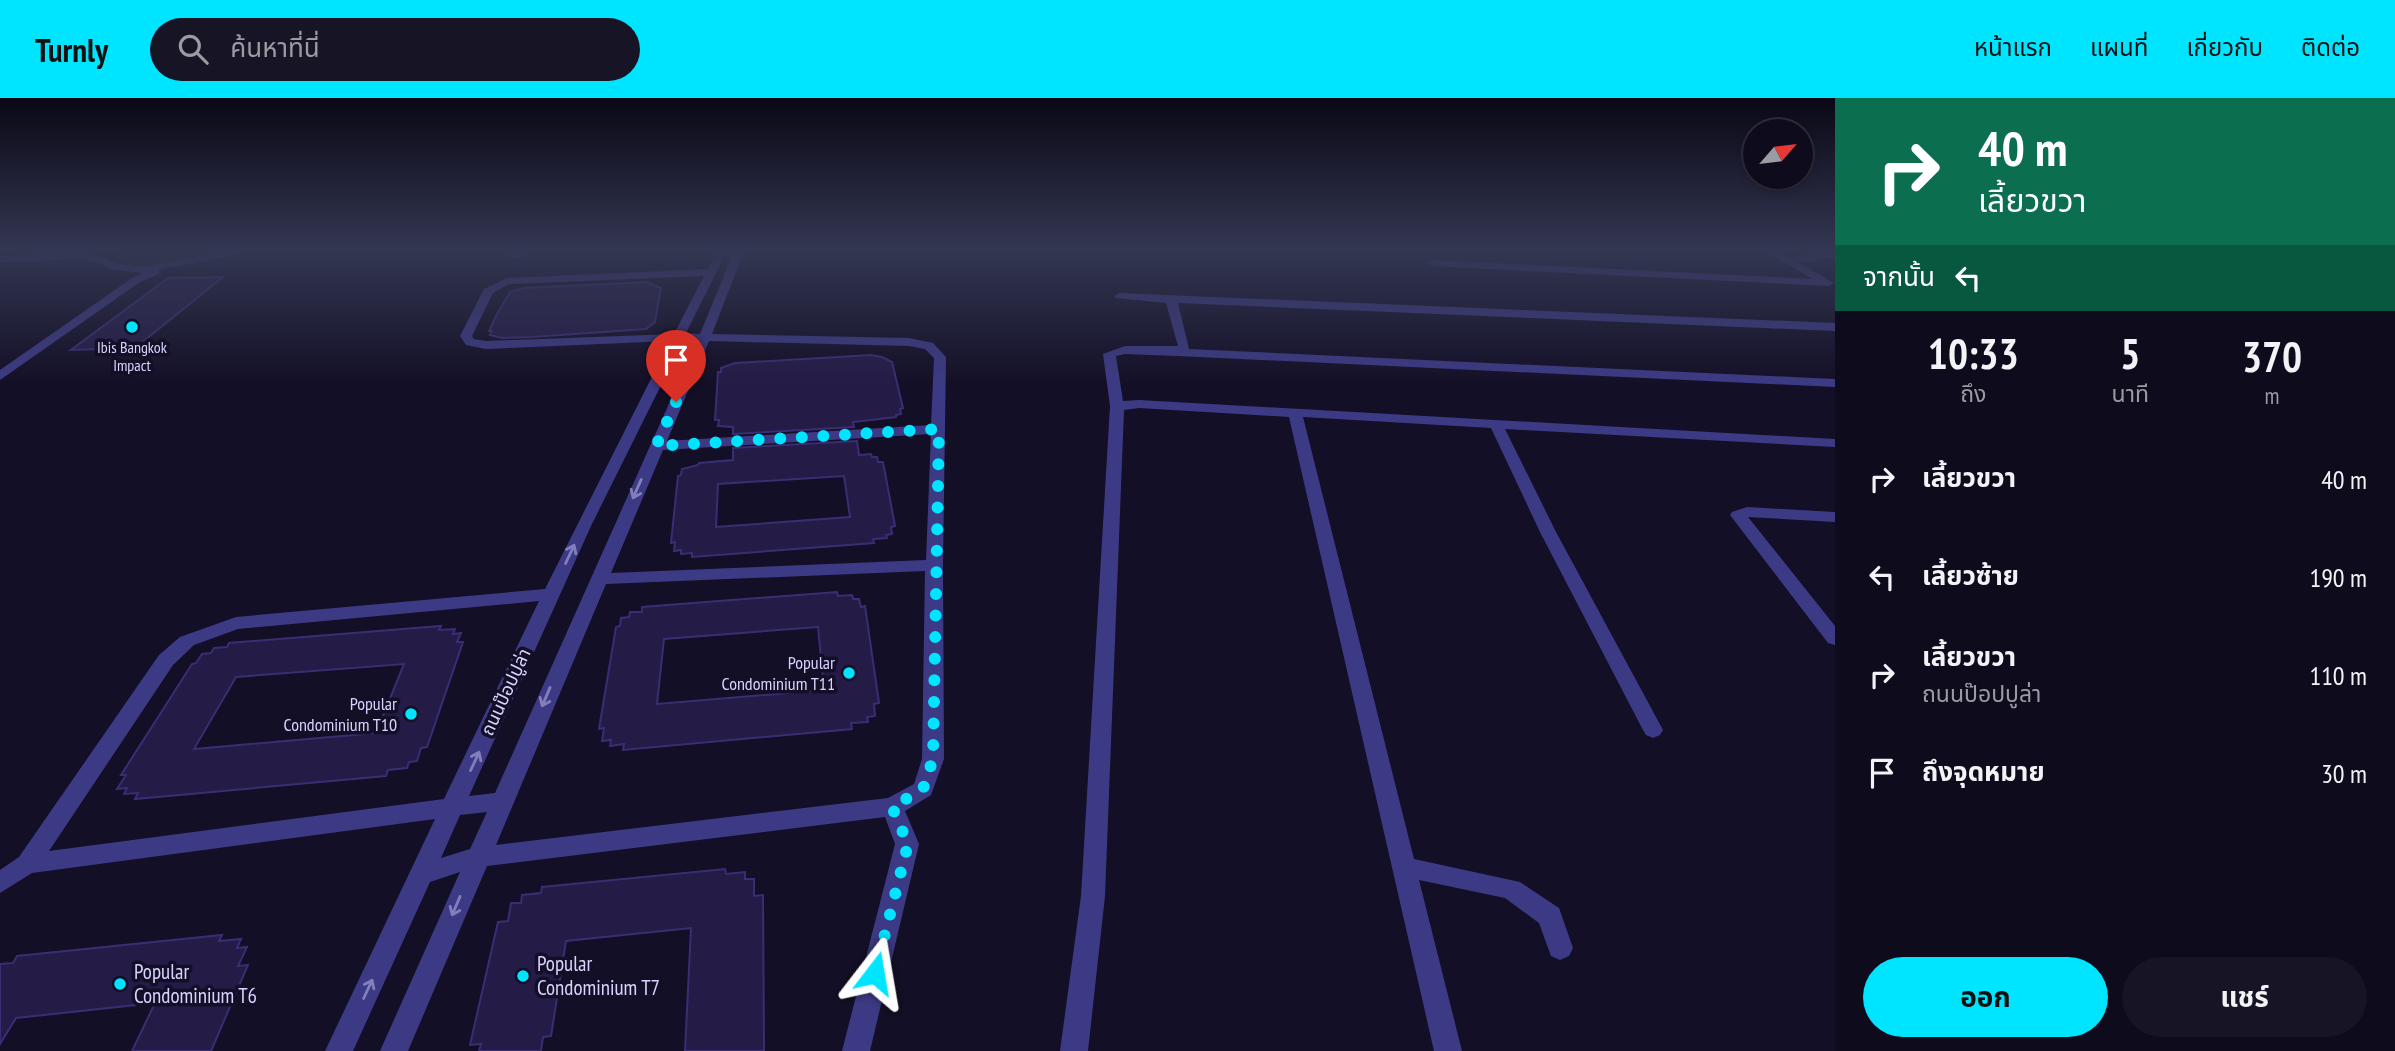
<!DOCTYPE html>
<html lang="th">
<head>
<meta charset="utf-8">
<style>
  body { margin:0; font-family:"PT Sans Narrow","Noto Sans Thai",sans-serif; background:#171425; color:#f1f3f6; height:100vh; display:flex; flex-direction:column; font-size:26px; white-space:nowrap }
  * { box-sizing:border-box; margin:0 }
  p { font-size:23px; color:#9b9ba3 }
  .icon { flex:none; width:38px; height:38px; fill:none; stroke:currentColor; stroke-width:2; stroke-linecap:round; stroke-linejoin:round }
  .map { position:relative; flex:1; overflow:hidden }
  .side { display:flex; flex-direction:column; background:#0e0b1c; width:560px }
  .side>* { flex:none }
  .banner { background:#0b6e4f; color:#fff; overflow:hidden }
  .needle { width:46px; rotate:62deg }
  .buttons { position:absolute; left:1743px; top:21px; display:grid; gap:14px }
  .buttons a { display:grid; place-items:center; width:70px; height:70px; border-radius:50%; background:#0e0b1c; box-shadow:0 4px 10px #0003,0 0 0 2px #2e2b3b; font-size:35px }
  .pin { position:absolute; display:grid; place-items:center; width:60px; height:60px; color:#fff; margin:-72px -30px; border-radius:50% 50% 50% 0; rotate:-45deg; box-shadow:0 0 7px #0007 }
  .pin .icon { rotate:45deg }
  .me { position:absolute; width:77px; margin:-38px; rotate:14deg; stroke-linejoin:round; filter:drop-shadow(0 0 5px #0008) }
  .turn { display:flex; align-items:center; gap:24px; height:147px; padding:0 28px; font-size:32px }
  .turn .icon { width:91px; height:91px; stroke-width:2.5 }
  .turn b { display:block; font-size:49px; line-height:60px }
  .then { display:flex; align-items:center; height:66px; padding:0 28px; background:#0003; gap:14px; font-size:26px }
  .eta { display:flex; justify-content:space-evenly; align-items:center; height:119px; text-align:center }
  .eta b { font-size:42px; font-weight:700; line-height:49px }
  .button { display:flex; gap:14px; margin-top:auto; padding:14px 28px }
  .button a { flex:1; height:80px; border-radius:42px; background:#00e5ff; color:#111; font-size:28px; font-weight:700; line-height:80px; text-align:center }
  .button a+a { background:#171425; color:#f1f3f6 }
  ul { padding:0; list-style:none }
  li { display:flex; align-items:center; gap:21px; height:98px; padding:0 28px }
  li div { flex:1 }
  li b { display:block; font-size:26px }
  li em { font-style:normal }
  header { display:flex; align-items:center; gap:42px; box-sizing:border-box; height:98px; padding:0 35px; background:#00e5ff; color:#111 }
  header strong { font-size:33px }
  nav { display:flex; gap:38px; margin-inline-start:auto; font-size:24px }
  .search { width:490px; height:63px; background:#171425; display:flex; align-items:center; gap:18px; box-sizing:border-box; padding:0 24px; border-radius:38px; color:#9b9ba3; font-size:26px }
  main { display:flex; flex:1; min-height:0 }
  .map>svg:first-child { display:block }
</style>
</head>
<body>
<header>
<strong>Turnly</strong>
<div class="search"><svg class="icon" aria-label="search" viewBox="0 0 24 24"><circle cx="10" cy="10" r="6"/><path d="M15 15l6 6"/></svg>ค้นหาที่นี่</div>
<nav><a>หน้าแรก</a><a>แผนที่</a><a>เกี่ยวกับ</a><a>ติดต่อ</a></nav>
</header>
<main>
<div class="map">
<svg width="1835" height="953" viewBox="0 0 1835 953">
  <rect width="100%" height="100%" fill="#130f26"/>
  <path fill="#12302f" d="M120,153H212C186,164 148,174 121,164L117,158Z"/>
  <g fill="#241b47" stroke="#3b2d73" stroke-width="2" fill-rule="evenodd">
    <path d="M223,179L135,250L71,252L168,180Z"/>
    <path d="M646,184L661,190L655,224L646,231L532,239L502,240L490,237L492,233H489L497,216L510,194L524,190Z"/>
    <path d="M871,257L882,259L892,264L903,310L900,311L901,316L896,317V319L853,324L854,329L733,336V329L718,328L719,322H715L718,274H721V270L735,265Z"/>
    <path d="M857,343L859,357L871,356L872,359H877L878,364H883L895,428L891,429L892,436L886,437L887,440L873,441L874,445L692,459V455L681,456V452L674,453L675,444L671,445L678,378L681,377L682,371L698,367L699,365L733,362V350ZM844,378L850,419L716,429L718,386Z"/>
    <path d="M837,494L838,498L852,497L853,501H859L861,509L865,508L879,605L874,606L875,618L867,619L868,624L851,625L852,631L623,652L624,646L610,648L611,642L602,643L604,630L599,631L616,529L620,528L621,520L629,519L630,514H642V509ZM818,529L824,592L657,606L664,541Z"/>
    <path d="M441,528L439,532L455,531L453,536L461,535L457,544H463L427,649L421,650L417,663L409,664L407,670L388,672L386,678L135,701L138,695L124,696L127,690L117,691L126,677H121L192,566L196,565L202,556L211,555L214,550L227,549L229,545ZM404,566L376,635L194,651L236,579Z"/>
    <path d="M725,771L726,776L745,774V781H754V798L763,797L764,953H685L691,830L566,843L551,938L543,939L541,953H479L481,946L470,947L498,824L508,823L511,805H521L522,797L541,795L542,789Z"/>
    <path d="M222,837L219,843L241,841L237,850L247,849L238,868L248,867L211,953H132L155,905L16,920L0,946V866L13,865L17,858Z"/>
  </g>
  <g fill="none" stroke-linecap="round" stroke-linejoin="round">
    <g fill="#3d3a85" fill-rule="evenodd">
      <path d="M227,153H251L159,172V176L140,184L0,282V272L132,180L143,175L110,171L100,165L83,161L0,164V158L83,155L108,161L113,165L143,169Z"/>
      <path d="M515,153H531L516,160H508V156Z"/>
      <path d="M717,153H727L686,235L700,236L734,153H744L712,236L909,240L933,245L946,259L943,467L944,661L931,697L905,713L919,746L870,953H842L895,746L885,719L487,768L408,953H380L460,774L430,784L353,953H325L435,721L32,775L0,795V772L19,759L159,557L180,539L236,519L545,491L670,243L486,251L466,247L460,238L484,191L507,180L708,171ZM704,178L674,236L486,243L474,241L472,238L493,195L509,186ZM683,243H697L495,695L469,698L591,428ZM709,243L909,248L925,251L934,260L931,327L667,343ZM931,336L926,462L611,475L663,352ZM925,473L922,661L914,686L888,700L496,747L606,486ZM539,503L444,701L49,753L173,567L194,547L238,531ZM487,714L470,751L441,760L460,717Z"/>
      <path d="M1764,153H1778L1787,159L1835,154V160L1797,164L1834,185L1828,188L1432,168L1427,165L1432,162L1813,181Z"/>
      <path d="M1120,195L1835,225V233L1178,205L1189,251L1835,281V289L1178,258L1125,256L1116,258L1123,303L1139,302L1835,341V349L1505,331L1556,434L1663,632L1660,637L1653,640L1646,637L1643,632L1540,434L1491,330L1303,319L1414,761L1520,784L1559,810L1573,850L1569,858L1560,862L1551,858L1539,825L1505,800L1419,782L1462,953H1434L1289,319L1139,310L1124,312L1105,798L1088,953H1060L1081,798L1110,308L1103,256L1125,248H1178L1166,205L1116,200L1114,198Z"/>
      <path d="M1747,409L1835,414V424L1748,419L1835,528V547L1828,545L1730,417L1732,414Z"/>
    </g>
  </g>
  <defs><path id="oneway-shaft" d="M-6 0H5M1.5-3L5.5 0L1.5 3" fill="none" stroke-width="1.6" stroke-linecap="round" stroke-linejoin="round" transform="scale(1.75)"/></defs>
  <g stroke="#837fbc">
    <use href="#oneway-shaft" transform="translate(637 391) rotate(114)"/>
    <use href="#oneway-shaft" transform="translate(570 456) rotate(-65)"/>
    <use href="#oneway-shaft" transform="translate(546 599) rotate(113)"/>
    <use href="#oneway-shaft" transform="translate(475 663) rotate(-65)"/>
    <use href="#oneway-shaft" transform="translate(456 808) rotate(113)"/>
    <use href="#oneway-shaft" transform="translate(368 891) rotate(-65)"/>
  </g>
  <linearGradient id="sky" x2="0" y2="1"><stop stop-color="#0a0815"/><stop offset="0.53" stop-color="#333752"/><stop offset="1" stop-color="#333752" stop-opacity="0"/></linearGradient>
  <rect width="1835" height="287" fill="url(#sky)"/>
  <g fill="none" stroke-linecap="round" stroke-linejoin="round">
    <path stroke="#00e5ff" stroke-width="12" stroke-dasharray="0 21.6" d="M676,304L656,348L939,331L933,661L923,691L892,709L908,746L875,875"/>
  </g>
  <g fill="#00e5ff" stroke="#130f26" stroke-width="2.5">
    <circle cx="132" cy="229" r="7"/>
    <circle cx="849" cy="575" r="7"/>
    <circle cx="411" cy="616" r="7"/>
    <circle cx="523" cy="878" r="7"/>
    <circle cx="120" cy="886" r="7"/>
  </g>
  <g text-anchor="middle" stroke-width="7" stroke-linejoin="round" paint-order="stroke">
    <g font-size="16" fill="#d9d4ff" stroke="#130f26">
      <text x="132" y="255">Ibis Bangkok<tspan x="132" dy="18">Impact</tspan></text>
    </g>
    <g font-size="18" fill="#d9d4ff" stroke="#130f26" text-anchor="end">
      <text x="835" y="571">Popular<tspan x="835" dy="21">Condominium T11</tspan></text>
      <text x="397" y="612">Popular<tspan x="397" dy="21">Condominium T10</tspan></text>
    </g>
    <g font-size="18" fill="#d9d4ff" stroke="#130f26">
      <text transform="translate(506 594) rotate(-65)" y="6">ถนนป๊อปปูล่า</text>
    </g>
    <g font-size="21" fill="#d9d4ff" stroke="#130f26" text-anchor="start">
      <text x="537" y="873">Popular<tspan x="537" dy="24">Condominium T7</tspan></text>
      <text x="134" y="881">Popular<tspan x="134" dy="24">Condominium T6</tspan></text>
    </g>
  </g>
</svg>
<div class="buttons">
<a><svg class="needle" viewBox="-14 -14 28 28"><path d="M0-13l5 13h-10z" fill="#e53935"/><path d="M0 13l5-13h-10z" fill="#9b9ba3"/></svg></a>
</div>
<div class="pin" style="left:676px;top:304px;background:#d93025"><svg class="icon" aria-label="arrive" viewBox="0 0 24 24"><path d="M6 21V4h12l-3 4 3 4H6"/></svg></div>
<svg class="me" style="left:875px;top:875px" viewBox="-20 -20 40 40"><path d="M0-17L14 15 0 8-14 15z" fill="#00e5ff" stroke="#fff" stroke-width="4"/></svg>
</div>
<section class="side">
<div class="banner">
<div class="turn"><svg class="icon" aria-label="right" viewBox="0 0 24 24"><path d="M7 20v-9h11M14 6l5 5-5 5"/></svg><div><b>40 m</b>เลี้ยวขวา</div></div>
<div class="then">จากนั้น<svg class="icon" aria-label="left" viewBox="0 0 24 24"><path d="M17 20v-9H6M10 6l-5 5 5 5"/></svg></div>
</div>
<div class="eta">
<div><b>10:33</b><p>ถึง</p></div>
<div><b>5</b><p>นาที</p></div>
<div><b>370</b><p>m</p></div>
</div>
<ul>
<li><svg class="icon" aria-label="right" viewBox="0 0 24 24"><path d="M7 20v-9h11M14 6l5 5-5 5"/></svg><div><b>เลี้ยวขวา</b></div><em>40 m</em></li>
<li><svg class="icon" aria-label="left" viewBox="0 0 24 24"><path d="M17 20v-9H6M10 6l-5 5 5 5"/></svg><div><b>เลี้ยวซ้าย</b></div><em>190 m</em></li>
<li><svg class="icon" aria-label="right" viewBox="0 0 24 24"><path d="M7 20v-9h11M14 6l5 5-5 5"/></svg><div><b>เลี้ยวขวา</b><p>ถนนป๊อปปูล่า</p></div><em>110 m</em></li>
<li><svg class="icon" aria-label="arrive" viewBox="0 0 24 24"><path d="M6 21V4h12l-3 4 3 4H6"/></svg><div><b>ถึงจุดหมาย</b></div><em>30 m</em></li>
</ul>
<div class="button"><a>ออก</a><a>แชร์</a></div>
</section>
</main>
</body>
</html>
